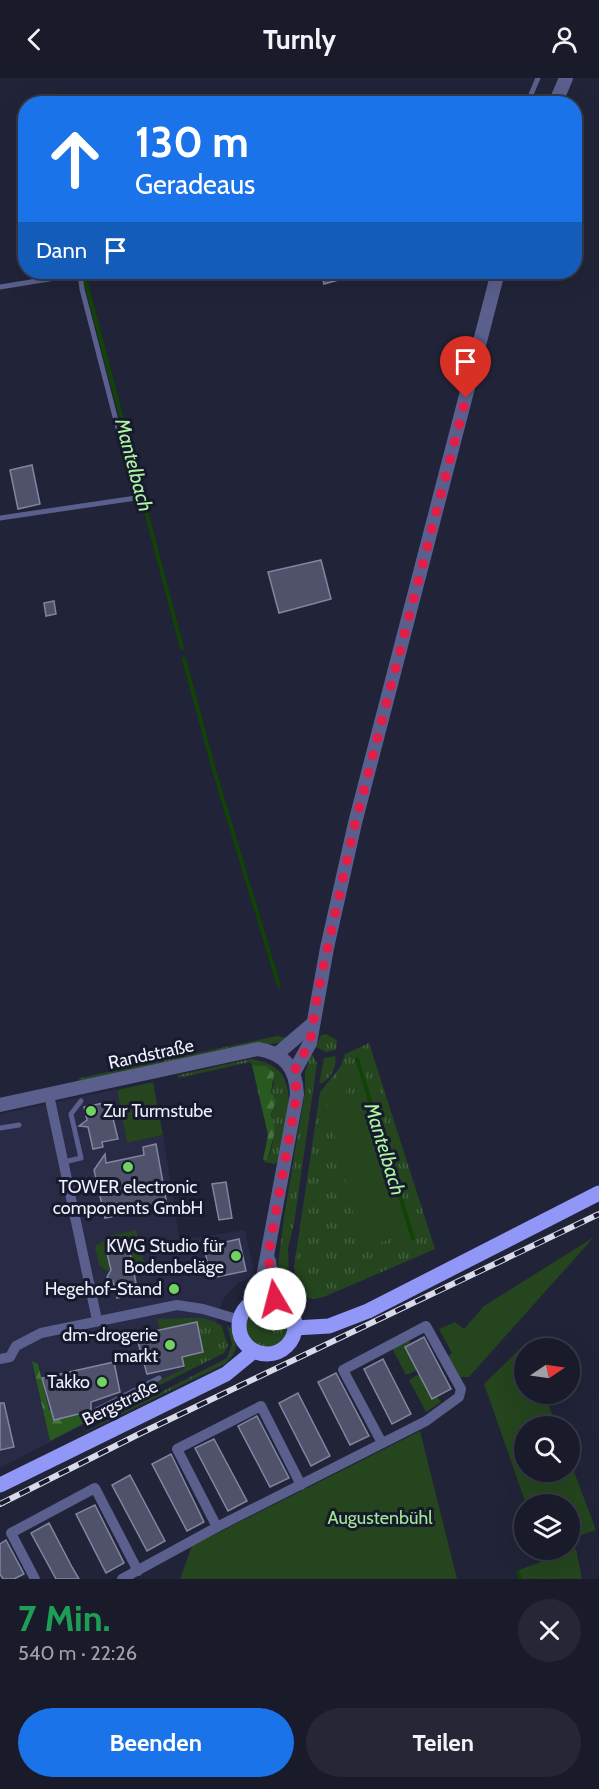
<!DOCTYPE html>
<html lang="de">
<head>
<meta charset="utf-8">
<style>
  body { margin:0; font-family:Cabin,sans-serif; background:#262736; color:#f1f3f6; height:100vh; display:flex; flex-direction:column; font-size:22px; white-space:nowrap }
  * { box-sizing:border-box; margin:0 }
  p { font-size:20px; color:#9fa1a8 }
  .icon { flex:none; width:33px; height:33px; fill:none; stroke:currentColor; stroke-width:2; stroke-linecap:round; stroke-linejoin:round }
  .map { position:relative; height:1501px; overflow:hidden }
  .panel { display:flex; flex-direction:column; background:#191a2a; flex:1 }
  .panel>* { flex:none }
  .banner { position:absolute; left:18px; top:18px; width:564px; height:183px; border-radius:24px; box-shadow:0 6px 24px #0002,0 0 0 2px #373847; background:#1a73e8; color:#fff; overflow:hidden }
  .needle { width:39px; rotate:77deg }
  .controls { position:absolute; left:514px; top:1260px; display:grid; gap:12px }
  .controls a { display:grid; place-items:center; width:66px; height:66px; border-radius:50%; background:#191a2a; box-shadow:0 6px 24px #0002,0 0 0 2px #373847; font-size:30px }
  .pin { position:absolute; display:grid; place-items:center; width:51px; height:51px; color:#fff; margin:-62px -26px; border-radius:50% 50% 50% 0; rotate:-45deg; box-shadow:0 0 6px #0007 }
  .pin .icon { rotate:45deg }
  .me { position:absolute; width:66px; margin:-33px; rotate:352deg; stroke-linejoin:round; filter:drop-shadow(0 0 4px #0008) }
  .turn { display:flex; align-items:center; gap:21px; height:126px; padding:0 18px; font-size:27px }
  .turn .icon { width:78px; height:78px; stroke-width:2.5 }
  .turn b { display:block; font-size:42px; line-height:51px }
  .then { display:flex; align-items:center; height:57px; padding:0 18px; background:#0003; gap:12px; font-size:22px }
  .round { display:grid; place-items:center; flex:none; width:63px; height:63px; border-radius:32px; background:#262736 }
  .head { display:flex; align-items:center; justify-content:space-between; height:102px; padding:0 18px }
  h1 { font-size:36px; font-weight:700; line-height:45px; color:#1e9e55 }
  .action { display:flex; gap:12px; margin-top:auto; padding:12px 18px }
  .action a { flex:1; height:69px; border-radius:36px; background:#1a73e8; color:#fff; font-size:24px; font-weight:700; line-height:69px; text-align:center }
  .action a+a { background:#262736; color:#f1f3f6 }
  header { display:flex; justify-content:space-between; align-items:center; height:78px; padding:0 18px; background:#191a2a; font-size:27px; font-weight:700 }
  .map>svg:first-child { display:block }
</style>
</head>
<body>
<header><svg class="icon" aria-label="back" viewBox="0 0 24 24"><path d="M15 5l-7 7 7 7"/></svg>Turnly<svg class="icon" aria-label="person" viewBox="0 0 24 24"><circle cx="12" cy="8" r="4"/><path d="M4 21q1-7 8-7t8 7"/></svg></header>
<div class="map">
<svg width="599" height="1501" viewBox="0 0 599 1501">
  <defs>
    <pattern id="grass-tufts" width="24" height="20" patternUnits="userSpaceOnUse" patternTransform="scale(1.5)"><rect width="24" height="20" fill="#24451e"/><path d="M3 7l-1-3M5 7V3M7 7l1-3M15 17l-1-3M17 17v-4M19 17l1-3" fill="none" stroke="#446040"/></pattern>
    <pattern id="forest-firs" width="22" height="20" patternUnits="userSpaceOnUse" patternTransform="scale(1.5)"><rect width="22" height="20" fill="#28591f"/><path d="M5 1l3.5 6h-7zM16 11l3.5 6h-7z" fill="#487141"/></pattern>
  </defs>
  <rect width="100%" height="100%" fill="#212338"/>
  <path fill="#282a46" d="M117,1011L127,1065L163,1057L180,1162L245,1152L255,1200L238,1205L223,1221L216,1246L221,1275L0,1390V1036Z"/>
  <g fill="url(#grass-tufts)" fill-rule="evenodd">
    <path d="M326,956L337,962L336,972L326,974L316,969L321,957Z"/>
    <path d="M277,958L287,960L282,964L78,1003L80,1000Z"/>
    <path d="M369,965L435,1171L326,1218C299,1227 297,1212 294,1189L320,1014L341,988L345,976ZM374,1020L362,1170L349,1028Z"/>
    <path d="M311,975L317,985L294,1146L288,1170L289,1202L276,1204L284,1139L305,1013V995Z"/>
    <path d="M335,978C338,988 330,1003 319,1006L324,980Z"/>
    <path d="M251,981C308,988 285,1044 279,1082L275,1086L263,1084L267,1083C281,1053 265,1033 274,1004L266,988L252,987L250,984L178,1000V997Z"/>
    <circle cx="268" cy="1249" r="24"/>
    <path d="M204,1240L221,1247L228,1267L224,1275L94,1340L93,1333L120,1323L185,1290L182,1279L203,1274L197,1244L160,1252L157,1241Z"/>
    <path d="M227,1247C242,1258 238,1275 225,1286L69,1362L227,1280L232,1266Z"/>
  </g>
  <g fill="url(#forest-firs)">
    <path d="M252,987L266,988L274,995L271,1014L276,1023L271,1036L275,1053L267,1083L263,1082L268,1057Z"/>
    <path d="M32,1283L38,1286L49,1332H52L54,1341L93,1333L94,1340L50,1363Z"/>
  </g>
  <g fill="#24451e">
    <path d="M153,1004L163,1057L127,1065L117,1012Z"/>
    <path d="M345,1008L349,1028L374,1020L412,1153L362,1171L324,1015Z"/>
    <path d="M136,1152L145,1188L133,1191L128,1170L108,1175L111,1192L107,1193L99,1187L95,1168L104,1163V1159Z"/>
    <path d="M594,1159L469,1299H457L447,1279L452,1275L439,1251L455,1244L464,1251L484,1228Z"/>
    <path d="M409,1262L421,1291L406,1297L392,1270Z"/>
    <path d="M525,1266V1316H544L557,1348H525V1394H570V1383L596,1452L570,1461V1426H526L484,1306Z"/>
    <path d="M422,1294L441,1324L426,1334L409,1302Z"/>
    <path d="M420,1353L457,1501H180L192,1468Z"/>
    <path d="M576,1471L582,1501H522L519,1492Z"/>
  </g>
  <g fill="none" stroke-linecap="round" stroke-linejoin="round">
    <g stroke="#114306" stroke-width="4">
      <path d="M86,205L182,570"/>
      <path d="M184,581L214,692L279,908"/>
      <path d="M357,981L413,1160"/>
      <path d="M518,1494L520,1501"/>
    </g>
  </g>
  <g fill="#4f526a" stroke="#81859f" stroke-width="1.5">
    <path d="M321,194H340L342,201L324,206Z"/>
    <path d="M32,387L40,426L18,431L10,392Z"/>
    <path d="M321,482L331,521L279,535L268,494Z"/>
    <path d="M54,523L56,536L46,538L44,525Z"/>
    <path d="M109,1024L118,1061L102,1064L103,1069L93,1071L88,1049L79,1048L87,1042L84,1029Z"/>
    <path d="M156,1066L167,1127L105,1140L94,1092L105,1076L106,1085L144,1077L143,1069Z"/>
    <path d="M226,1104L232,1140L219,1142L212,1106Z"/>
    <path d="M239,1161L246,1193L211,1200L204,1169Z"/>
    <path d="M129,1170L138,1215L117,1220L113,1203L107,1199L111,1192L107,1175Z"/>
    <path d="M197,1244L203,1274L182,1279L184,1288L147,1296L136,1257Z"/>
    <path d="M424,1259L451,1311L432,1321L405,1269Z"/>
    <path d="M383,1281L411,1336L392,1346L364,1291Z"/>
    <path d="M114,1284L120,1314L91,1324V1333L54,1342L42,1300Z"/>
    <path d="M336,1295L369,1358L350,1367L318,1304Z"/>
    <path d="M298,1315L330,1378L311,1388L279,1325Z"/>
    <path d="M0,1325H4L14,1369L0,1372Z"/>
    <path d="M257,1338L289,1400L270,1409L238,1348Z"/>
    <path d="M214,1361L247,1423L228,1433L195,1370Z"/>
    <path d="M171,1376L204,1444L187,1453L152,1386Z"/>
    <path d="M130,1397L165,1463L147,1473L112,1407Z"/>
    <path d="M95,1427L124,1485L106,1495L76,1436Z"/>
    <path d="M49,1445L72,1489L79,1501H56L31,1455Z"/>
    <path d="M6,1462L24,1496L14,1501H3L0,1496V1466Z"/>
  </g>
  <g fill="none" stroke-linecap="round" stroke-linejoin="round">
    <g stroke="#5a5f8d" stroke-width="5">
      <path d="M527,26L538,0"/>
      <path d="M0,209L92,194"/>
      <path d="M0,440L136,420L82,211L80,196"/>
      <path d="M0,1050L19,1047"/>
      <path d="M64,1084L81,1080L71,1036L81,1023"/>
      <path d="M96,1332L159,1300"/>
    </g>
    <g stroke="#5a5f8d" stroke-width="10">
      <path d="M49,1017L97,1242"/>
      <path d="M0,1281L10,1279L16,1268L41,1255L177,1227L203,1231L240,1242"/>
      <path d="M217,1449L177,1371L261,1328L301,1407"/>
      <path d="M35,1501L11,1455L95,1410L138,1493"/>
      <path d="M122,1501L217,1449L426,1343L459,1319L461,1311L426,1248L343,1292L382,1365"/>
    </g>
    <g stroke="#5a5f8d" stroke-width="14">
      <path d="M555,26L566,0"/>
      <path d="M277,976L311,947"/>
      <path d="M294,994L310,965L327,870L355,745L498,194"/>
      <path d="M0,1027L258,971C284,975 296,990 297,1016L259,1221"/>
      <path d="M269,1183L275,1221"/>
    </g>
    <g stroke="#9097f6" stroke-width="15">
      <circle cx="267" cy="1248" r="28"/>
      <path d="M295,1250L329,1248L368,1233L599,1115"/>
      <path d="M0,1407L226,1296L254,1273"/>
    </g>
    <g stroke="#d9dbea" stroke-width="6">
      <path id="rail" d="M0,1426L139,1356L599,1136"/>
    </g>
    <use href="#rail" stroke="#17192d" stroke-width="4" stroke-dasharray="11" stroke-linecap="butt"/>
  </g>
  <g fill="none" stroke-linecap="round" stroke-linejoin="round">
    <path stroke="#e11d48" stroke-width="10" stroke-dasharray="0 18" d="M275,1221L268,1178L297,1016L294,994L310,964L319,908L355,746L466,320"/>
  </g>
  <g fill="#70d35f" stroke="#17192d" stroke-width="2">
    <circle cx="91" cy="1033" r="6"/>
    <circle cx="128" cy="1089" r="6"/>
    <circle cx="236" cy="1178" r="6"/>
    <circle cx="174" cy="1211" r="6"/>
    <circle cx="170" cy="1267" r="6"/>
    <circle cx="102" cy="1304" r="6"/>
  </g>
  <g text-anchor="middle" stroke-width="6" stroke-linejoin="round" paint-order="stroke">
    <g font-size="18" fill="#eef0fe" stroke="#17192d">
      <text transform="translate(151 976) rotate(-12)" y="6">Randstraße</text>
      <text transform="translate(120 1325) rotate(-26)" y="6">Bergstraße</text>
    </g>
    <g font-size="18" fill="#eef0fe" stroke="#17192d" text-anchor="end">
      <text x="103" y="1039" text-anchor="start">Zur Turmstube</text>
      <text x="128" y="1115" text-anchor="middle">TOWER electronic<tspan x="128" dy="21">components GmbH</tspan></text>
      <text x="224" y="1174">KWG Studio für<tspan x="224" dy="21">Bodenbeläge</tspan></text>
      <text x="162" y="1217">Hegehof-Stand</text>
      <text x="158" y="1263">dm-drogerie<tspan x="158" dy="21">markt</tspan></text>
      <text x="90" y="1310">Takko</text>
    </g>
    <g font-size="18" fill="#a1e894" stroke="#17192d">
      <text x="380" y="1446">Augustenbühl</text>
    </g>
    <g font-size="20" font-style="italic" fill="#adf5a0" stroke="#17192d">
      <text transform="translate(134 387) rotate(75)" y="7">Mantelbach</text>
      <text transform="translate(385 1071) rotate(73)" y="7">Mantelbach</text>
    </g>
  </g>
</svg>
<div class="controls">
<a><svg class="needle" viewBox="-14 -14 28 28"><path d="M0-13l5 13h-10z" fill="#e53935"/><path d="M0 13l5-13h-10z" fill="#9fa1a8"/></svg></a>
<a><svg class="icon" aria-label="search" viewBox="0 0 24 24"><circle cx="10" cy="10" r="6"/><path d="M15 15l6 6"/></svg></a>
<a><svg class="icon" aria-label="layers" viewBox="0 0 24 24"><path d="M12 4l9 5-9 5-9-5zM3 14l9 5 9-5"/></svg></a>
</div>
<div class="pin" style="left:466px;top:320px;background:#d93025"><svg class="icon" aria-label="arrive" viewBox="0 0 24 24"><path d="M6 21V4h12l-3 4 3 4H6"/></svg></div>
<svg class="me" style="left:275px;top:1221px" viewBox="-20 -20 40 40"><circle r="19" fill="#fff"/><path d="M0-13L10 11 0 6-10 11z" fill="#e11d48"/></svg>
<div class="banner">
<div class="turn"><svg class="icon" aria-label="ahead" viewBox="0 0 24 24"><path d="M12 20V5M6 11l6-6 6 6"/></svg><div><b>130 m</b>Geradeaus</div></div>
<div class="then">Dann<svg class="icon" aria-label="arrive" viewBox="0 0 24 24"><path d="M6 21V4h12l-3 4 3 4H6"/></svg></div>
</div>
</div>
<section class="panel">
<div class="head"><div><h1>7 Min.</h1><p>540 m · 22:26</p></div><a class="round"><svg class="icon" aria-label="close" viewBox="0 0 24 24"><path d="M6 6l12 12M18 6L6 18"/></svg></a></div>
<div class="action"><a>Beenden</a><a>Teilen</a></div>
</section>
</body>
</html>
